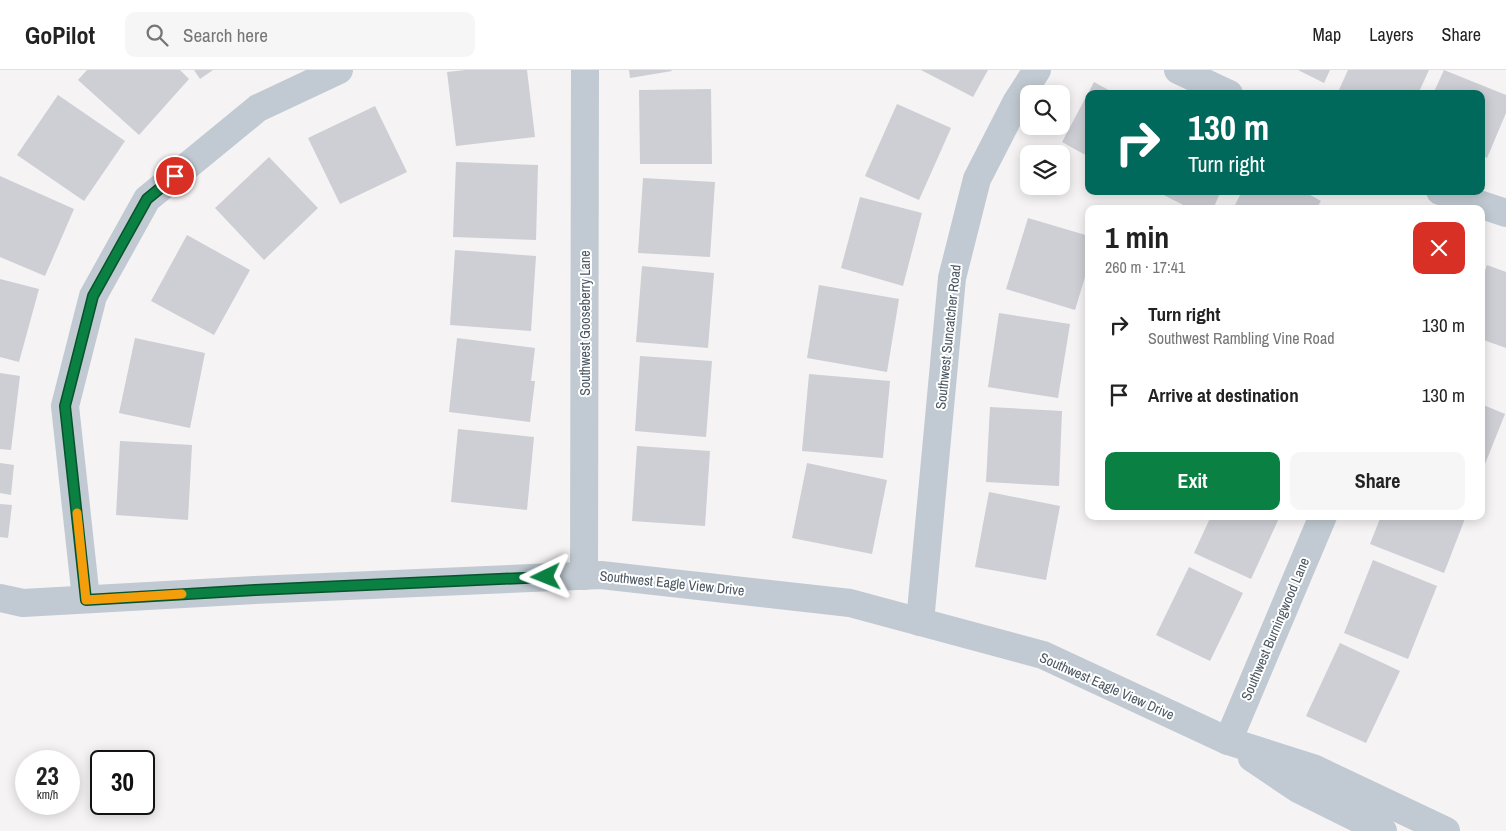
<!DOCTYPE html>
<html lang="en">
<head>
<meta charset="utf-8">
<style>
  body { margin:0; font-family:"Archivo Narrow",sans-serif; background:#f6f6f6; color:#222; height:100vh; display:flex; flex-direction:column; font-size:19px; white-space:nowrap }
  * { box-sizing:border-box; margin:0 }
  p { font-size:16px; color:#767676 }
  .icon { flex:none; width:28px; height:28px; fill:none; stroke:currentColor; stroke-width:2; stroke-linecap:round; stroke-linejoin:round }
  .map { position:relative; flex:1; overflow:hidden }
  .drawer { position:absolute; left:1085px; top:135px; width:400px; height:315px; display:flex; flex-direction:column; background:#fff; border-radius:10px; box-shadow:0 2px 12px #0003 }
  .drawer>* { flex:none }
  .guide { position:absolute; left:1085px; top:20px; width:400px; height:105px; border-radius:10px; box-shadow:0 2px 12px #0003; background:#00695c; color:#fff; overflow:hidden }
  .controls { position:absolute; left:1020px; top:15px; display:grid; gap:10px }
  .controls a { display:grid; place-items:center; width:50px; height:50px; border-radius:10px; background:#fff; box-shadow:0 2px 12px #0003; font-size:25px }
  .speed { position:absolute; left:15px; top:680px; display:flex; gap:10px; font-size:25px; font-weight:700; text-align:center }
  .speed>* { display:grid; place-content:center; width:65px; height:65px; border-radius:50%; background:#fff; box-shadow:0 2px 12px #0003; line-height:1 }
  .speed small { font-size:12px; font-weight:400 }
  .speed .limit { border:2px solid #111; border-radius:8px; background:#fff; color:#111 }
  .pin { position:absolute; display:grid; place-items:center; width:42px; height:42px; color:#fff; margin:-21px; border:2px solid #fff; border-radius:50%; box-shadow:0 1px 5px #0007 }
  .me { position:absolute; width:55px; margin:-28px; rotate:268deg; stroke-linejoin:round; filter:drop-shadow(0 0 4px #0008) }
  .turn { display:flex; align-items:center; gap:18px; height:105px; padding:0 20px; font-size:22px }
  .turn .icon { width:65px; height:65px; stroke-width:2.5 }
  .turn b { display:block; font-size:35px; line-height:42px }
  .round { display:grid; place-items:center; flex:none; width:52px; height:52px; border-radius:10px; background:#f6f6f6 }
  .head { display:flex; align-items:center; justify-content:space-between; height:85px; padding:0 20px }
  h1 { font-size:30px; font-weight:700; line-height:38px }
  .button { display:flex; gap:10px; margin-top:auto; padding:10px 20px }
  .button a { flex:1; height:58px; border-radius:10px; background:#0b8043; color:#fff; font-size:20px; font-weight:700; line-height:58px; text-align:center }
  .button a+a { background:#f6f6f6; color:#222 }
  ul { padding:0; list-style:none }
  li { display:flex; align-items:center; gap:15px; height:70px; padding:0 20px }
  li div { flex:1 }
  li b { display:block; font-size:19px }
  li em { font-style:normal }
  header { display:flex; align-items:center; gap:30px; box-sizing:border-box; height:70px; padding:0 25px; background:#fff; border-bottom:1px solid #e0e0e0 }
  header strong { font-size:24px }
  nav { display:flex; gap:28px; margin-inline-start:auto; font-size:18px }
  .search { width:350px; height:45px; background:#f6f6f6; display:flex; align-items:center; gap:12px; box-sizing:border-box; padding:0 18px; border-radius:10px; color:#767676; font-size:19px }
  .map>svg:first-child { display:block }
</style>
</head>
<body>
<header>
<strong>GoPilot</strong>
<div class="search"><svg class="icon" aria-label="search" viewBox="0 0 24 24"><circle cx="10" cy="10" r="6"/><path d="M15 15l6 6"/></svg>Search here</div>
<nav><a>Map</a><a>Layers</a><a>Share</a></nav>
</header>
<div class="map">
<svg width="1506" height="761" viewBox="0 0 1506 761">
  <rect width="100%" height="100%" fill="#f5f3f3"/>
  <g fill="#cdcfd5">
    <path d="M87,0H180L189,9L139,65L78,10Z"/>
    <path d="M194,0H213L200,9Z"/>
    <path d="M466,0H527L535,67L456,76L447,2Z"/>
    <path d="M629,0H671L672,1L630,8Z"/>
    <path d="M921,0H988L973,27Z"/>
    <path d="M1298,0H1330L1324,13Z"/>
    <path d="M1348,0H1429L1418,24H1341L1338,22Z"/>
    <path d="M1444,0L1506,25V43L1487,88L1481,85V24H1433Z"/>
    <path d="M1094,12L1116,24H1089V87L1062,72Z"/>
    <path d="M711,19L712,94H640L639,20Z"/>
    <path d="M58,25L125,71L84,131L17,85Z"/>
    <path d="M897,34L951,58L919,130L865,106Z"/>
    <path d="M375,36L407,102L340,134L308,68Z"/>
    <path d="M269,87L318,138L264,190L215,138Z"/>
    <path d="M456,92L538,95L536,170L453,167Z"/>
    <path d="M0,106L74,139L45,206L0,187Z"/>
    <path d="M643,108L715,112L710,187L638,183Z"/>
    <path d="M1156,121H1221L1213,139H1191Z"/>
    <path d="M1242,121H1303L1321,131L1316,139H1233Z"/>
    <path d="M860,127L922,143L903,216L841,198Z"/>
    <path d="M1028,148L1089,166V194L1075,240L1006,219Z"/>
    <path d="M187,165L250,200L214,265L151,231Z"/>
    <path d="M455,180L536,186L531,261L450,255Z"/>
    <path d="M1487,195L1506,202V278L1481,269V212Z"/>
    <path d="M642,196L714,203L708,278L636,272Z"/>
    <path d="M0,209L39,219L19,292L0,287Z"/>
    <path d="M819,215L899,229L887,302L807,288Z"/>
    <path d="M999,243L1070,254L1058,328L988,317Z"/>
    <path d="M135,268L205,283L190,358L119,343Z"/>
    <path d="M457,268L535,278L531,311H535L530,352L449,342Z"/>
    <path d="M640,286L712,291L706,367L635,361Z"/>
    <path d="M0,303L20,306L11,380L0,379Z"/>
    <path d="M809,304L890,311L883,388L802,381Z"/>
    <path d="M1481,334L1505,344L1481,404Z"/>
    <path d="M990,337L1062,341L1059,416L986,412Z"/>
    <path d="M458,359L534,367L527,440L451,432Z"/>
    <path d="M120,371L192,375L188,450L116,445Z"/>
    <path d="M637,376L710,381L705,456L632,451Z"/>
    <path d="M0,393L14,395L11,425L0,423Z"/>
    <path d="M807,393L887,410L872,484L792,468Z"/>
    <path d="M989,422L1060,436L1046,510L975,497Z"/>
    <path d="M0,434L12,435L8,468L0,467Z"/>
    <path d="M1211,446H1280L1251,509L1194,483Z"/>
    <path d="M1381,446H1466L1444,503L1370,474Z"/>
    <path d="M1373,490L1437,516L1408,589L1344,563Z"/>
    <path d="M1189,497L1243,523L1210,591L1156,565Z"/>
    <path d="M1340,573L1400,601L1366,673L1306,646Z"/>
  </g>
  <g fill="none" stroke-linecap="round" stroke-linejoin="round">
    <g stroke="#c1cad2" stroke-width="28">
      <path d="M1178,0L1229,24"/>
      <path d="M1440,121L1506,143"/>
      <path d="M584,506L585,0"/>
      <path d="M0,528L23,533L255,520L601,505L850,533L1043,585L1228,671L1313,698L1446,761"/>
      <path d="M86,529L65,336L93,226L147,129L258,38L339,0"/>
      <path d="M920,552L952,208L977,109L1017,31L1037,0"/>
      <path d="M1228,671L1323,446"/>
      <path d="M1252,688L1298,719L1383,761"/>
    </g>
  </g>
  <g fill="none" stroke-linecap="round" stroke-linejoin="round">
    <g stroke="#07532c" stroke-width="12">
      <path id="route" d="M175,106L147,129L93,226L65,336L86,530L255,520L546,507"/>
    </g>
    <use href="#route" stroke="#0b8043" stroke-width="9"/>
    <path stroke="#f59e0b" stroke-width="9" d="M77,443L86,530L182,524"/>
  </g>
  <g text-anchor="middle" stroke-width="4" stroke-linejoin="round" paint-order="stroke">
    <g font-size="14" fill="#4a5661" stroke="#fff">
      <text transform="translate(585 253) rotate(-90)" y="5">Southwest Gooseberry Lane</text>
      <text transform="translate(948 267) rotate(-84)" y="5">Southwest Suncatcher Road</text>
      <text transform="translate(672 513) rotate(6)" y="5">Southwest Eagle View Drive</text>
      <text transform="translate(1275 559) rotate(-67)" y="5">Southwest Burningwood Lane</text>
      <text transform="translate(1107 616) rotate(24)" y="5">Southwest Eagle View Drive</text>
    </g>
  </g>
</svg>
<div class="controls">
<a><svg class="icon" aria-label="search" viewBox="0 0 24 24"><circle cx="10" cy="10" r="6"/><path d="M15 15l6 6"/></svg></a>
<a><svg class="icon" aria-label="layers" viewBox="0 0 24 24"><path d="M12 4l9 5-9 5-9-5zM3 14l9 5 9-5"/></svg></a>
</div>
<div class="speed"><div>23<small>km/h</small></div><div class="limit">30</div></div>
<div class="pin" style="left:175px;top:106px;background:#d93025"><svg class="icon" aria-label="arrive" viewBox="0 0 24 24"><path d="M6 21V4h12l-3 4 3 4H6"/></svg></div>
<svg class="me" style="left:546px;top:507px" viewBox="-20 -20 40 40"><path d="M0-17L14 15 0 8-14 15z" fill="#0b8043" stroke="#fff" stroke-width="4"/></svg>
<div class="guide">
<div class="turn"><svg class="icon" aria-label="right" viewBox="0 0 24 24"><path d="M7 20v-9h11M14 6l5 5-5 5"/></svg><div><b>130 m</b>Turn right</div></div>
</div>
<section class="drawer">
<div class="head"><div><h1>1 min</h1><p>260 m · 17:41</p></div><a class="round" style="background:#d93025;color:#fff"><svg class="icon" aria-label="close" viewBox="0 0 24 24"><path d="M6 6l12 12M18 6L6 18"/></svg></a></div>
<ul>
<li><svg class="icon" aria-label="right" viewBox="0 0 24 24"><path d="M7 20v-9h11M14 6l5 5-5 5"/></svg><div><b>Turn right</b><p>Southwest Rambling Vine Road</p></div><em>130 m</em></li>
<li><svg class="icon" aria-label="arrive" viewBox="0 0 24 24"><path d="M6 21V4h12l-3 4 3 4H6"/></svg><div><b>Arrive at destination</b></div><em>130 m</em></li>
</ul>
<div class="button"><a>Exit</a><a>Share</a></div>
</section>
</div>
</body>
</html>
